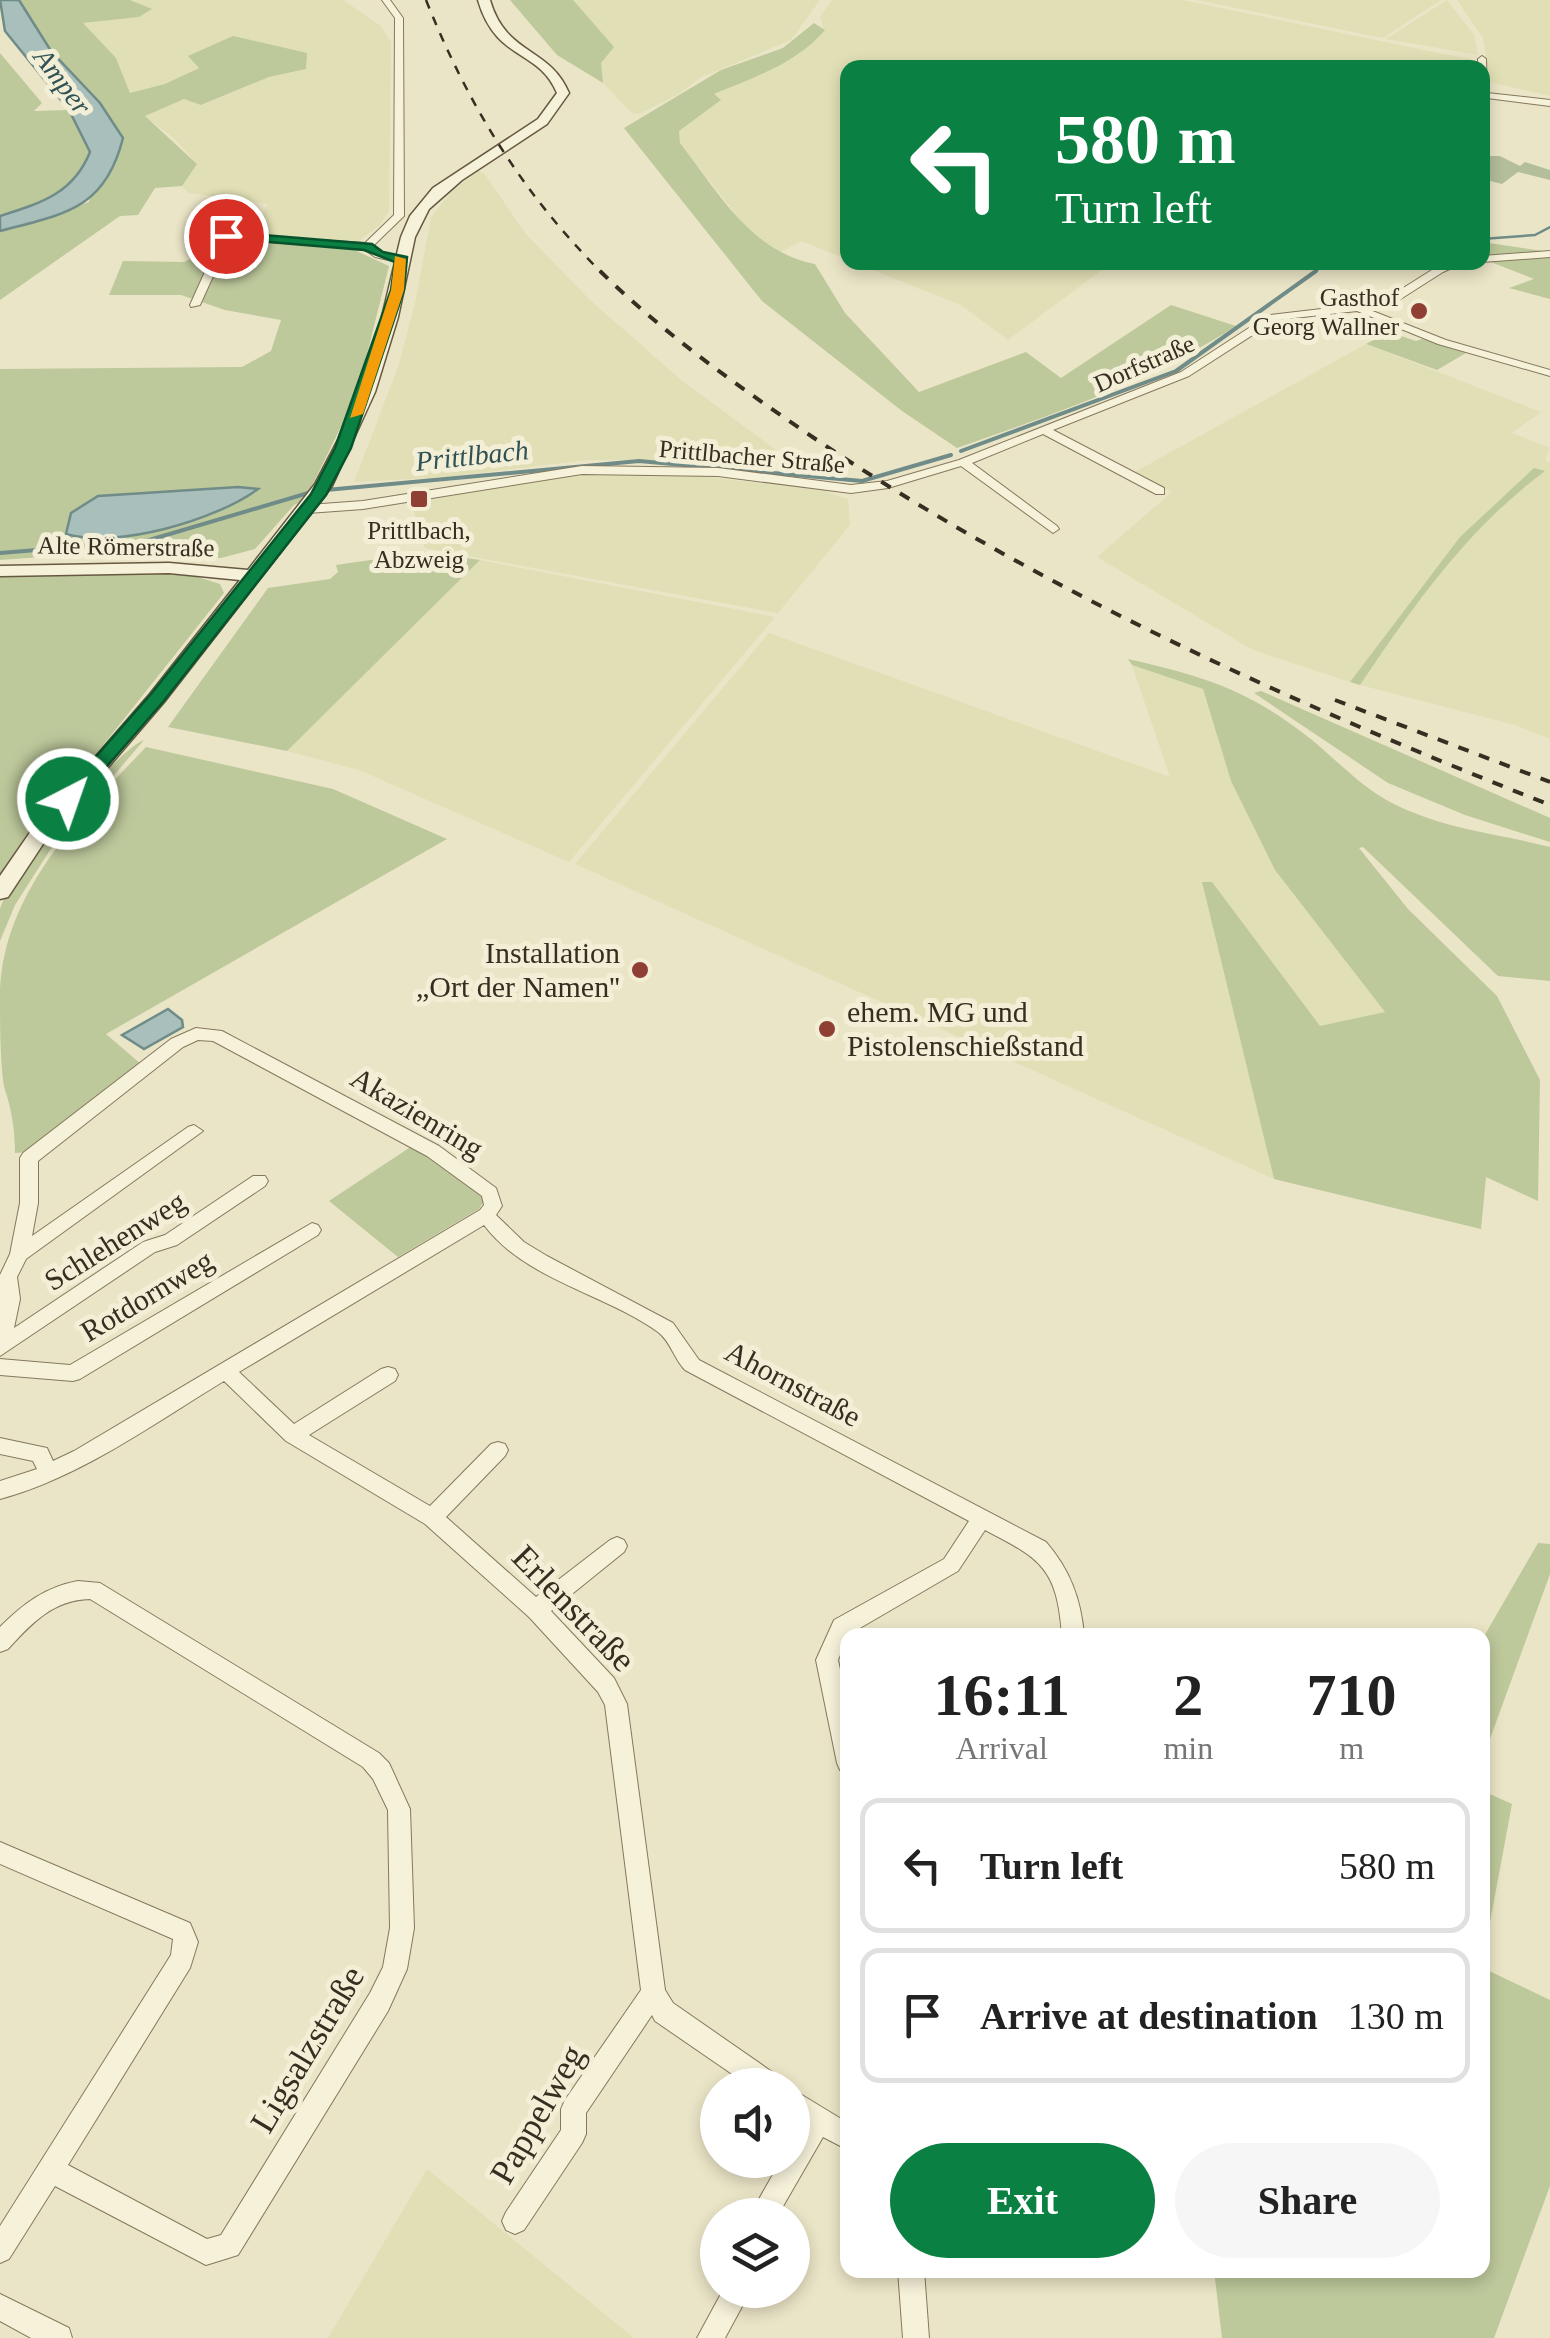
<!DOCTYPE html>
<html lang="en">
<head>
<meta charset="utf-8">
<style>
  body { margin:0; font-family:Georgia,serif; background:#f6f6f6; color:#222; height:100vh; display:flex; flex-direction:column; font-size:38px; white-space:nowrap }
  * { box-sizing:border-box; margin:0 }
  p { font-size:32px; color:#767676 }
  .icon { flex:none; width:55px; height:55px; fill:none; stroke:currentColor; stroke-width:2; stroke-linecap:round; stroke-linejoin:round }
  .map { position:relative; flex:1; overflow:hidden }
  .details { position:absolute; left:840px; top:1628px; width:650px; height:650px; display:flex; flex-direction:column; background:#fff; border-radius:20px; box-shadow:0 5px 15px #0003 }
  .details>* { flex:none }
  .banner { position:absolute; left:840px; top:60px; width:650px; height:210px; border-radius:20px; box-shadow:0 5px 15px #0003; background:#0b8043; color:#fff; overflow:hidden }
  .tools { position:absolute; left:700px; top:2068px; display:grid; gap:20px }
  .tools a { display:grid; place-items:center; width:110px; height:110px; border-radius:50%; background:#fff; box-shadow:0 5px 15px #0003; font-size:50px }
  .pin { position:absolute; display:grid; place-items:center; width:85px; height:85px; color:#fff; margin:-42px; border:5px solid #fff; border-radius:50%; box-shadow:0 2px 10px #0007 }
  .me { position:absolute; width:110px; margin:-55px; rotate:41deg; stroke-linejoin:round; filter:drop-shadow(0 0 8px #0008) }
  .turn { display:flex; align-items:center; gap:35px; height:210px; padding:0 50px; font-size:45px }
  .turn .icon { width:130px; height:130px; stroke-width:2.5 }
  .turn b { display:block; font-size:70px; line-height:85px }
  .eta { display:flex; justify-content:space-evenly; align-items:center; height:170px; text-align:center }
  .eta b { font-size:60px; font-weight:700; line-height:70px }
  .cta { display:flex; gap:20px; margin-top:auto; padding:20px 50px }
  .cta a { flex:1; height:115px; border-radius:60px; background:#0b8043; color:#fff; font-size:40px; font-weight:700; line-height:115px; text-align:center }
  .cta a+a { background:#f6f6f6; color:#222 }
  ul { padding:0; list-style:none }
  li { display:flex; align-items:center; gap:30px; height:135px; margin:0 20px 15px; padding:0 30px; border:5px solid #e0e0e0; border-radius:20px }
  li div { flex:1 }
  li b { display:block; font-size:38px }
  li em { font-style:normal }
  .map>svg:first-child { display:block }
</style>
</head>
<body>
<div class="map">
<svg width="1550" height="2338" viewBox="0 0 1550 2338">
  <rect width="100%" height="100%" fill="#ebe5c7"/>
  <g fill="#e0dfb5">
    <path d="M130,0H343L381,26L391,42L389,211L380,225L359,241L251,234L268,204L189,193L182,186L197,164L175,139L144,116L184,99L202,105L269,77L306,69L205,49L189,56L200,67L165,84L130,93L116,58L82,23L139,17L151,10Z"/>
    <path d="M573,0H820L791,40L700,78L679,94L639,114L632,113L603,83L588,20Z"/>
    <path d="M832,0H1182L1478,61V67L848,68L847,259L801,241L779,253L755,239L680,143L679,131L720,101L713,95L761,73L824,30L820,17Z"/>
    <path d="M1197,0H1441L1383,38Z"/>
    <path d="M1447,0L1474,35L1478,55L1386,39Z"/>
    <path d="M1457,0H1550V96L1490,82L1483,38Z"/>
    <path d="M478,171L484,173L525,233L590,300L680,379L799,467L693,460H587L447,477L354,482L399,364L416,299L431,217L451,192Z"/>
    <path d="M855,263H1111L1008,340L961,305Z"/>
    <path d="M1366,344L1541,412L1512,433L1550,448L1545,460L1550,463V739L1515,725L1360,685L1441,569L1534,468L1460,537L1350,682L1253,650L1097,557L1172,492L1133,473Z"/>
    <path d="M666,472L825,491L848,499L850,525L778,613L425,548L410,499L578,473Z"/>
    <path d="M480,560L775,617L569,862L359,770L287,751Z"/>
    <path d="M769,633L1170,777L1132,665L1203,689L1231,781L1275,870L1385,1012L1320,1027L1212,883L1202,882L1274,1179L575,864Z"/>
    <path d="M427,2169L634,2338H328Z"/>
  </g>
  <g fill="#bdc89b" fill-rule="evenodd">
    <path d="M19,0H130L152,9L139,17L83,23L116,58L130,93L165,84L199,68L188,56L233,36L307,53L306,69L269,77L201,105L184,99L145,116L197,164L182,186L155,188L138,215L120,216L0,300V231L89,202L100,103L51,51Z"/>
    <path d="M510,0H573L614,47L601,63L603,83L557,55Z"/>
    <path d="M814,23L825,30C796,64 754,77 714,94L721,100L679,131L680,143C718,192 751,252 815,264L845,313L919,392L1026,352L1061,378L1171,305L1236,326C1149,382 1054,414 957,448L902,411L762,301L624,128L721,70L783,48Z"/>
    <path d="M0,53L42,103L34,111L70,110L90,152C72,197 43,202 0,216Z"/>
    <path d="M251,234L335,241L389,266L357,394L305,500L294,505L255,549L221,558L100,553L0,560V369L242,367L271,351L281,320L225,310L181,295H109L123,261L184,262L220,245L219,238ZM238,487L257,492L174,526L98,496Z"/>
    <path d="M1482,242L1550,252V299L1509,288L1534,279L1483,259Z"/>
    <path d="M1389,332L1416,341L1422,339L1466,353L1437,370L1366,344Z"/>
    <path d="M1534,468L1545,471C1466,530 1415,604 1360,685L1350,682L1460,537Z"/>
    <path d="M426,552L480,560L287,751L168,727L268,588L330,579L338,572L336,565Z"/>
    <path d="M133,572L188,574L220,584L224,593L0,875V575Z"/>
    <path d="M1128,659C1201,676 1242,687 1303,733C1335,757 1358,786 1394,804C1446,830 1496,833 1550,847V981L1498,976L1363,847L1359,848L1408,909L1497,996L1540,1080L1538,1201L1486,1177L1481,1229L1274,1179L1202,882H1212L1320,1026L1385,1012L1275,870L1231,781L1203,689L1132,665Z"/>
    <path d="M1261,691L1550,818V842L1465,815L1388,783L1254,693Z"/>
    <path d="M144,740L50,850L15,905L0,941C0,931 0,919 0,910C8,874 122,746 144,740Z"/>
    <path d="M146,747L333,789L447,839L106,1034L142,1065L28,1152L15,1153C15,1129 11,1107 5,1090C0,1071 0,1019 0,998C0,895 80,816 146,747Z"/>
    <path d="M412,1146L482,1195L484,1201L479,1209L398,1257L329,1201Z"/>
    <path d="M1538,1543L1550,1544V1574L1483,1758V1638Z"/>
    <path d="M1483,1791L1512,1804L1483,1960Z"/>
    <path d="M1483,1968L1550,2000V2186L1494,2338H1222L1214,2270H1482Z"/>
  </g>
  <path fill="#b4be9a" d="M1483,156H1500L1520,166L1525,162L1550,170V180L1518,172L1502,184L1483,179Z"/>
  <g fill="#a8bfbb" stroke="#6f8c89" stroke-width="2.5">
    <path d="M0,0H19L51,51L100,103L123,138C105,210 64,214 0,231V216C41,203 73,194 90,152L69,110L5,31Z"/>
    <path d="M238,487L258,489C216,520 117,549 66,534L71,513L98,496Z"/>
    <path d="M168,1009L182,1020L183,1027L144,1049L122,1035Z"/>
  </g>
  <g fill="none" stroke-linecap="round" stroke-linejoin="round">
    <g stroke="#6f8c89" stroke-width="2.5">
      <path d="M1482,239L1535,235L1550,227"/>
      <path d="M1313,273L1328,262"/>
    </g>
    <g stroke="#6f8c89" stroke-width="4">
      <path d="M961,451L1176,371L1316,271"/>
      <path d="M326,490L639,461L862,481L951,455"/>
      <path d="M0,553L146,541L315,491"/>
    </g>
    <g stroke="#85785e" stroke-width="2">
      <g id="street">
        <path d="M382,0H390L403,18L404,216L373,246L382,253L407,260L402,263L375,257L364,249L230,239L200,305L191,307L190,305L222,234L365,243L394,215L395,18Z"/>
        <path d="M1482,56L1486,59L1487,93L1550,100V106L1487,98V104L1482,107V68H1478V59Z"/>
        <path d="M1550,251V257L1482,262V256Z"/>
        <path d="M1449,262H1465L1443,272L1388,307L1370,310L1446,340L1550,370V376L1438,344L1357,311L1276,320L1189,376L1053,430L1164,488V494H1156L1043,434L972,463L1057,526L1059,529L1053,533L961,466L888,488L851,493L718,476L582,474L363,509L308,513L302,509L308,505L363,501L582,466L718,468L851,485L887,481L959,460L1181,372L1269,315L1381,302L1435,268Z"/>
        <path d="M196,1028L222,1031L439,1146L496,1188L502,1206L496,1215L524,1242L547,1256L673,1323L699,1360L1046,1542C1070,1570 1081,1599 1084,1635H1062C1057,1568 1041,1559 985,1530L958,1571L848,1635L838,1660L848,1707V1773L840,1770L837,1763L816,1660L834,1620L944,1559L969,1521L685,1370C674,1359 671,1342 658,1332C604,1293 525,1280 484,1225L239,1372L294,1424L381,1369L388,1367L395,1369L398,1375L395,1381L309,1435L430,1506L491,1444L498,1442L505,1444L508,1450L505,1456L446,1517L536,1597L610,1540L617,1537L624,1540L627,1546L624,1552L551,1611L614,1678L627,1704L665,1990L673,2003L778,2076L781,2085H748L655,2021L652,2015L586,2113V2134L582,2143L524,2230L515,2234L506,2230L502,2221L506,2212L561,2130V2109L565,2100L641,1990L605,1705L598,1692L529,1617L425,1524L286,1441L224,1381C153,1424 81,1477 0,1499V1481L37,1469L33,1461L0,1454V1438L47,1448L53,1461L74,1451L480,1210L484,1205L482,1196L427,1156L213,1041L198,1040L183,1047L38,1161V1203L32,1236L188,1127L194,1125L203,1131L26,1259L17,1277L20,1299L14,1328L143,1242L165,1235L253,1176H265L268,1181L265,1186L177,1245L155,1252L0,1356V1275L10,1254L20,1203V1158L23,1153L171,1039Z"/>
        <path d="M312,1223L318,1225L321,1230L318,1235L80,1379L73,1381L0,1375V1359L70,1365Z"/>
        <path d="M78,1581L100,1583L379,1753L389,1763L410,1809L414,1928L407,1969L388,2011L238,2255L206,2265L55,2186L9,2259L0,2263V2226L171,1955L173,1939L0,1864V1842L190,1923L198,1942L190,1968L68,2165L207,2239L221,2235L370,1993L383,1967L390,1928L388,1810L373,1779L363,1767L90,1599C53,1600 32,1623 8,1649L0,1652V1627C23,1604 45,1587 78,1581Z"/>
        <path d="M792,2089L848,2123V2150L823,2137L778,2215H750L781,2160H792V2141L803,2123L792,2116Z"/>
        <path d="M898,2270H924L929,2338H903Z"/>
        <path d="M723,2290H751L725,2338H697Z"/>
        <path d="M0,2294L69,2328L72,2338H31L0,2321Z"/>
      </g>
    </g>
    <g stroke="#675941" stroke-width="3">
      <path id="secondary" d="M478,0H490C506,56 549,46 569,93L547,124L462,180L429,209L415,237L398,317L375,392L332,486L164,702L45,841L8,897L0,899V876L31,831L150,694L240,580L169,573L0,576V566L169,563L248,570L315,484L338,440L376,342L401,237L410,216L433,188L538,119L557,93C538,48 496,62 478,0Z"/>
    </g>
    <use href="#street" fill="#f6f1d9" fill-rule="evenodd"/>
    <use href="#secondary" fill="#f6f1d9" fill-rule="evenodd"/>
    <path stroke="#362e20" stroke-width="2.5" stroke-dasharray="9 9" stroke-linecap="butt" d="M426,0C468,105 522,193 602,273"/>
    <g stroke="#362e20" stroke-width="4" stroke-dasharray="11 11" stroke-linecap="butt">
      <path d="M600,271C664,334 739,387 814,438C1043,592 1294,704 1550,805"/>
      <path d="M1335,700L1550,782"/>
    </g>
  </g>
  <path fill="#0b8043" stroke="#07532c" stroke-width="2.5" d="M226,232L372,244L383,252L407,257L404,290L351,448L326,495L163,702L75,803H62V795L151,694L311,494L335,448L391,290L395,262L364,250L222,238Z"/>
  <path fill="#f59e0b" d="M395,256L406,259L404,290L363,414L350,418L391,290Z"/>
  <g fill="#8f3f33" stroke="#f3eed6" stroke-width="4">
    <circle cx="1419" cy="311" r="10"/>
    <rect x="409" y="489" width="20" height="20" rx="5"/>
    <circle cx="640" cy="970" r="10"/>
    <circle cx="827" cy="1029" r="10"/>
  </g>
  <g text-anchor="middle" stroke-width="10" stroke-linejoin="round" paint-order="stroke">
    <g font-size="25" fill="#362e20" stroke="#f3eed6" text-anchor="end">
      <text x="1399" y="306">Gasthof<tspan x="1399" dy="29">Georg Wallner</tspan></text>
      <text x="419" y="539" text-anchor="middle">Prittlbach,<tspan x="419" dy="29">Abzweig</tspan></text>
    </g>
    <g font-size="25" fill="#362e20" stroke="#f3eed6">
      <text transform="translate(1144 363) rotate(-24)" y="9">Dorfstraße</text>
      <text transform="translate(752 456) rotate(5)" y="9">Prittlbacher Straße</text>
      <text transform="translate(126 546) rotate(1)" y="9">Alte Römerstraße</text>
    </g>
    <g font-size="28" font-style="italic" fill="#315255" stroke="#f3eed6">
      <text transform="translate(63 81) rotate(53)" y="10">Amper</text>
      <text transform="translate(472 455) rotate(-6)" y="10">Prittlbach</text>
    </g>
    <g font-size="30" fill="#362e20" stroke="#f3eed6" text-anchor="end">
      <text x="620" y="963">Installation<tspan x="620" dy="34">„Ort der Namen''</tspan></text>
      <text x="847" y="1022" text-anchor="start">ehem. MG und<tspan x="847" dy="34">Pistolenschießstand</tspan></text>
    </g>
    <g font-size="30" fill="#362e20" stroke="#f3eed6">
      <text transform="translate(417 1113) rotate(31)" y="10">Akazienring</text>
      <text transform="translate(115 1241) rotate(-32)" y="10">Schlehenweg</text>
      <text transform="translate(147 1296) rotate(-31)" y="10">Rotdornweg</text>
      <text transform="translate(793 1384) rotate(28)" y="10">Ahornstraße</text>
    </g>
    <g font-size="35" fill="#362e20" stroke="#f3eed6">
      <text transform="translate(574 1608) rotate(46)" y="12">Erlenstraße</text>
      <text transform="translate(307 2049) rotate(-59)" y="12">Ligsalzstraße</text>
      <text transform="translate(537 2114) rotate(-60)" y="12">Pappelweg</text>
    </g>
  </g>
</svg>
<div class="tools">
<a><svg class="icon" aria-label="sound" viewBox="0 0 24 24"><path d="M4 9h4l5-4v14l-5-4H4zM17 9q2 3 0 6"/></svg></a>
<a><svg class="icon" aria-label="layers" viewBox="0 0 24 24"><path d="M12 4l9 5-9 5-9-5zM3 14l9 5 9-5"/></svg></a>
</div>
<div class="pin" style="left:226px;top:236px;background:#d93025"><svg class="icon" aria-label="arrive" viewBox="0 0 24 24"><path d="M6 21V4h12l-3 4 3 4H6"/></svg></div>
<svg class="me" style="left:68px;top:799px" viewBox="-20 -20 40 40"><circle r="17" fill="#0b8043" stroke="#fff" stroke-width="3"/><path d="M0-11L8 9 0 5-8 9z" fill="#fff"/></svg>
<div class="banner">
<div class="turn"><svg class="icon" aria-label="left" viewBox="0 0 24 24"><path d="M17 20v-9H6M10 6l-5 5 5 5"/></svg><div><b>580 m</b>Turn left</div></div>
</div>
<section class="details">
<div class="eta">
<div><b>16:11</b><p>Arrival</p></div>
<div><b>2</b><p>min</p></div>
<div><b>710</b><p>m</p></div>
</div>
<ul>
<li><svg class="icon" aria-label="left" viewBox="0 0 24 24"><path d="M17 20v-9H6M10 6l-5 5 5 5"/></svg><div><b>Turn left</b></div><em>580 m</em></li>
<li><svg class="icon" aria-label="arrive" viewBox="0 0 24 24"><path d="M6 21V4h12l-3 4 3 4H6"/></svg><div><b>Arrive at destination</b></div><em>130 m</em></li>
</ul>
<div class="cta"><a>Exit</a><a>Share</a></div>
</section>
</div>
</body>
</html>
